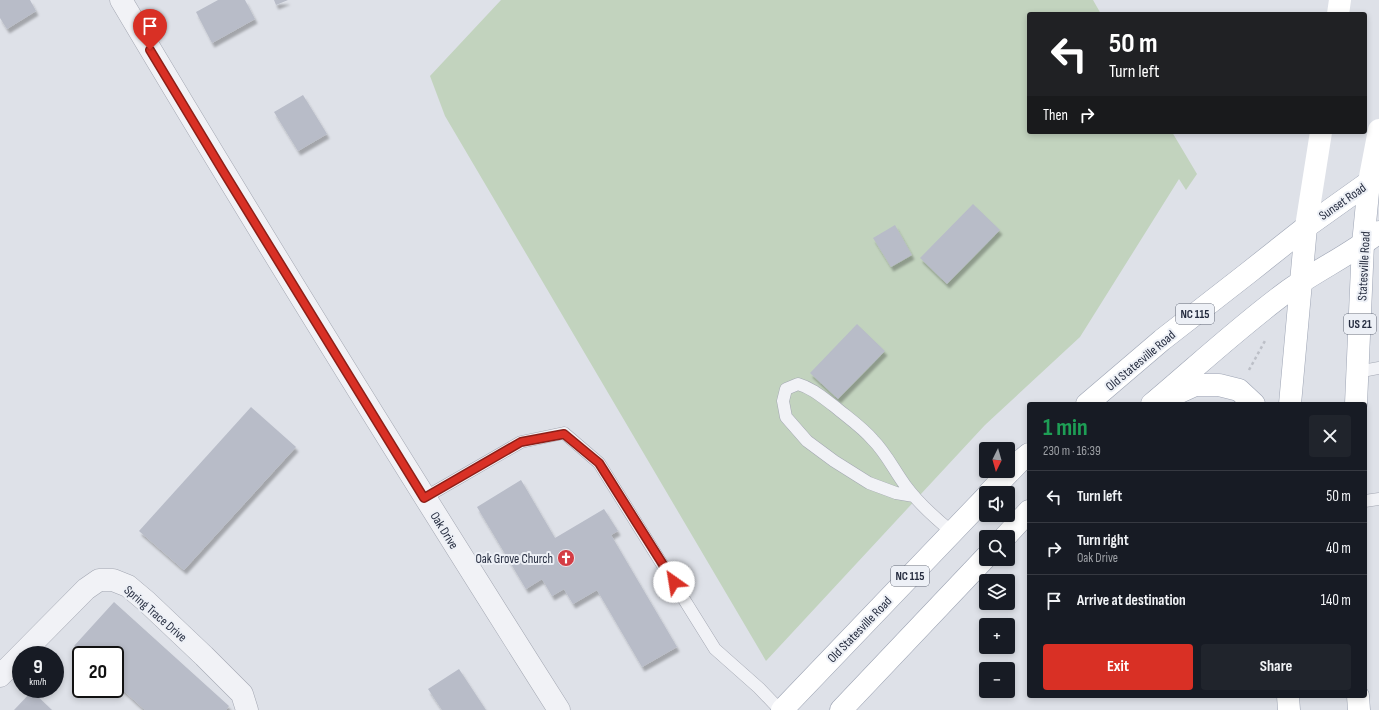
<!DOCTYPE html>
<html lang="en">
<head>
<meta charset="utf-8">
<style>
  body { margin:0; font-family:"Sofia Sans Condensed",sans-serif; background:#20242c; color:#f1f3f6; height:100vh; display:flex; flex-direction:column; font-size:15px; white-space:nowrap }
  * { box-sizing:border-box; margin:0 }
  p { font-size:13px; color:#9ea1a6 }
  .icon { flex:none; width:22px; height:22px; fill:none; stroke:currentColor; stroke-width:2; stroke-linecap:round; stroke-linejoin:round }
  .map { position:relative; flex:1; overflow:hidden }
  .details { position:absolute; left:1027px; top:402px; width:340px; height:296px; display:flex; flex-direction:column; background:#171b24; border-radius:4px; box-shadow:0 2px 6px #0003 }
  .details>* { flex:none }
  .guide { position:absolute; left:1027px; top:12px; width:340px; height:122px; border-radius:4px; box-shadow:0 2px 6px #0003; background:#202124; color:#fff; overflow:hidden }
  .needle { width:26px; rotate:185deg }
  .fabs { position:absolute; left:979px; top:442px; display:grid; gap:8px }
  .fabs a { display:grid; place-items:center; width:36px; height:36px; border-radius:4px; background:#171b24; box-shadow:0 2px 6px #0003; font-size:20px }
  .speed { position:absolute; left:12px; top:646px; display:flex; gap:8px; font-size:20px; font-weight:700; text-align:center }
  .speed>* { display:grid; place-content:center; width:52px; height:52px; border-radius:50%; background:#171b24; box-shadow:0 2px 6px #0003; line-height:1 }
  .speed small { font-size:10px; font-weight:400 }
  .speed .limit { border:2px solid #111; border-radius:6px; background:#fff; color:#111 }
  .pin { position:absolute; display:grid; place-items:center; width:34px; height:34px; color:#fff; margin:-41px -17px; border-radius:50% 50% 50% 0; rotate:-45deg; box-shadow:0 0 4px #0007 }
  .pin .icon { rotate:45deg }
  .me { position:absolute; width:44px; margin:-22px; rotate:328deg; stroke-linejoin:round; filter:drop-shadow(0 0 3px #0008) }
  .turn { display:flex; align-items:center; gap:14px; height:84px; padding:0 16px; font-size:18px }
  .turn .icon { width:52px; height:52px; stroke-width:2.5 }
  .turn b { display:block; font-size:28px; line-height:34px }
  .then { display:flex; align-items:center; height:38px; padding:0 16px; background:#0003; gap:8px; font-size:15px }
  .round { display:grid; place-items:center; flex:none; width:42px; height:42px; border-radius:4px; background:#20242c }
  .head { display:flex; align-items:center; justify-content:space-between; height:68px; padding:0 16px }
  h1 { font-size:24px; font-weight:700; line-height:30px; color:#1e9e55 }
  .primary-button { display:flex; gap:8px; margin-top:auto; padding:8px 16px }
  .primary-button a { flex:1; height:46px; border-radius:4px; background:#d93025; color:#fff; font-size:16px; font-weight:700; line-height:46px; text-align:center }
  .primary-button a+a { background:#20242c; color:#f1f3f6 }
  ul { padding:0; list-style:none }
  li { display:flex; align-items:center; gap:12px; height:52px; padding:0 16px; border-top:1px solid #363941 }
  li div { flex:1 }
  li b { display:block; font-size:15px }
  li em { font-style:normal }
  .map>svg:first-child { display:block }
</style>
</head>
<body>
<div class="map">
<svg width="1379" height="710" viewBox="0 0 1379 710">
  <defs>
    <filter id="shadow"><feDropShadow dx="2.5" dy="4.5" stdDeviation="1" flood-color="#0004"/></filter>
  </defs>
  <rect width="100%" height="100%" fill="#dee1e8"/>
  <path fill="#c2d3be" d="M501,0H1093L1101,14H1029V132H1172L1197,174L1186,190L1179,179L1080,337L985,425L766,661L445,116L430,76Z"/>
  <g fill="#b8bcc8" filter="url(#shadow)">
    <path d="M0,0H30L36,11L7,29L0,18Z"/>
    <path d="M218,0H245L255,19L212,43L196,12Z"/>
    <path d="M274,0H288L276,5Z"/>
    <path d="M303,95L327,134L298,151L274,112Z"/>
    <path d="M973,204L1000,230L947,284L920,258Z"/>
    <path d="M895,225L912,255L891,267L873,238Z"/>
    <path d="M857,324L885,351L838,399L810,373Z"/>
    <path d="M251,407L296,447L184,570L139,531Z"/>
    <path d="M521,480L555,538L604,509L618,531L611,535L677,647L642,667L597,590L573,604L564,589L552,596L542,579L526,589L477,507Z"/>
    <path d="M114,602L229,706L226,710H145L115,683V655H84L74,646Z"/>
    <path d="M459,669L486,710H442L428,689Z"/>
    <path d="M32,691L52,710H14Z"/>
  </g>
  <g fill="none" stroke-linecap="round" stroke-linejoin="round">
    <g stroke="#a3a7b2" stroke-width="13">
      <g id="lane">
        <path d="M1357,372L1379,368"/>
        <path d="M914,496L896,493L869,483L834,461L807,441L786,417L783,401L786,389L798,384C812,388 822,397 834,406C847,417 862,427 873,440C886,453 894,470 905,485C918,503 935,518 952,532"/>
        <path d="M424,498L521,442L564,433L599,463L715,649L759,688L780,710"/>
        <path d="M1365,501L1379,499"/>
      </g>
    </g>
    <g stroke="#a3a7b2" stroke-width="23">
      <g id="street">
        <path d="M121,0C263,239 410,475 559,710"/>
        <path d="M0,676L86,589L99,580H113L128,586L147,602L204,656L242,694L247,710"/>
      </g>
    </g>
    <g stroke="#9da4b4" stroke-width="23">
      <g id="primary">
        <path d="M1171,396L1195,385H1219L1239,390L1254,404"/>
        <path d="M1087,404L1162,340L1248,273L1306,227L1379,175"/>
        <path d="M1152,404C1196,367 1239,327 1285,293C1315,271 1350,255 1379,232"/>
        <path d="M1290,404L1306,227"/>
        <path d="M1356,404L1363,244L1369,182"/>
        <path d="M989,493L1018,463L1029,454"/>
        <path d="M1005,537L1029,511"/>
        <path d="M1288,696L1289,710"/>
        <path d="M1358,696L1359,710"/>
        <path d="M782,710L986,497"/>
        <path d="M841,710L986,557"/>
      </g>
    </g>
    <path stroke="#bcbfc7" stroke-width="2.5" stroke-dasharray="3 3" stroke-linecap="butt" d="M1249,370L1266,339"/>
    <use href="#lane" stroke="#f1f2f6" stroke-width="12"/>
    <use href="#street" stroke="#f1f2f6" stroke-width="22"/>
    <g stroke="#fff" stroke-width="22">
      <path d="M1338,14L1340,0"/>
      <path d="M1369,182L1379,130"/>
      <path d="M1306,227L1321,132"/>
    </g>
    <use href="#primary" stroke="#fff" stroke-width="22"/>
  </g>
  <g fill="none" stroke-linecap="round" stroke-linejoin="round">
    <g stroke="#8d1f18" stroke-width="10">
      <path id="route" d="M150,50L223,171L424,498L521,442L564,434L599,463L674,582"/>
    </g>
    <use href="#route" stroke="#d93025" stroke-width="7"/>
  </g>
  <defs>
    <g id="church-disc" transform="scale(0.9)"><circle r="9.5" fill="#d43c44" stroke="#edf0f6"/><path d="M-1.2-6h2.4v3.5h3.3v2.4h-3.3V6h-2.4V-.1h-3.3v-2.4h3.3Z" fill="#fff"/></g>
  </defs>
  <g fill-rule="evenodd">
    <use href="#church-disc" x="566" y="558"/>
  </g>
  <g text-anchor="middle" stroke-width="4" stroke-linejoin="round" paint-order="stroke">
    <g fill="#edf0f6" stroke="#626877" stroke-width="1">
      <rect x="1176" y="304" width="38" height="20" rx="3"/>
      <rect x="1344" y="314" width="32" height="20" rx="3"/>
      <rect x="891" y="566" width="38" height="20" rx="3"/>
    </g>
    <g font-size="12" font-weight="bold" fill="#262d40">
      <text x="1195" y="318">NC 115</text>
      <text x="1360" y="328">US 21</text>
      <text x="910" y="580">NC 115</text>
    </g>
    <g font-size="13" fill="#262d40" stroke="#edf0f6">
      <text transform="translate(1342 201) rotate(-35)" y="5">Sunset Road</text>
      <text transform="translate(1363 266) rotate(-87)" y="5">Statesville Road</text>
      <text transform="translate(1140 360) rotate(-40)" y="5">Old Statesville Road</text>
      <text transform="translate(445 530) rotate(58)" y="5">Oak Drive</text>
      <text transform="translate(156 613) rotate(41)" y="5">Spring Trace Drive</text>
      <text transform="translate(859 629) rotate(-46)" y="5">Old Statesville Road</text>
    </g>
    <g font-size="13" fill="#262d40" stroke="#edf0f6" text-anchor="end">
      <text x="553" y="563">Oak Grove Church</text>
    </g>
  </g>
</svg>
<div class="fabs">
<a><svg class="needle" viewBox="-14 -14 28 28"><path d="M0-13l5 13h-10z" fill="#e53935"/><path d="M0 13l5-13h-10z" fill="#9ea1a6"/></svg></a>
<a><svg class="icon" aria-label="sound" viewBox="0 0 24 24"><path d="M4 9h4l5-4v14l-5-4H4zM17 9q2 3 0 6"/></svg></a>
<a><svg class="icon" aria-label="search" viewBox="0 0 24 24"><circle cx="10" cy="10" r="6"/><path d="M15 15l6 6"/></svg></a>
<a><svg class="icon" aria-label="layers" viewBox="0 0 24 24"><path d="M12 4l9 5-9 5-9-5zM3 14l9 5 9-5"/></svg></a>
<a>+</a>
<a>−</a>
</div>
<div class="speed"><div>9<small>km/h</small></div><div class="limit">20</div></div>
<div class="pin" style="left:150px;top:50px;background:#d93025"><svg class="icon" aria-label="arrive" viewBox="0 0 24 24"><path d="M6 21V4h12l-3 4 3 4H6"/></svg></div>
<svg class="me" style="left:674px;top:582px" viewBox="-20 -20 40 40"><circle r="19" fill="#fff"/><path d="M0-13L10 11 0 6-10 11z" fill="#d93025"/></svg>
<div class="guide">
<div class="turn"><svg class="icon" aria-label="left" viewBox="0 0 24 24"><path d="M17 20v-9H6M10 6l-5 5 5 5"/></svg><div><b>50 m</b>Turn left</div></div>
<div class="then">Then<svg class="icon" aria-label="right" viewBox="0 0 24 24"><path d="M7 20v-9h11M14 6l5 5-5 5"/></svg></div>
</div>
<section class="details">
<div class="head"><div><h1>1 min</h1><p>230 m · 16:39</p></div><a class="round"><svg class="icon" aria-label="close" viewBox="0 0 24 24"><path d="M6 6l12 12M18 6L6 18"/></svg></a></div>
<ul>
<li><svg class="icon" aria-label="left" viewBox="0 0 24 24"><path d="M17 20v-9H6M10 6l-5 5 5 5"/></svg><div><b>Turn left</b></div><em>50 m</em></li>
<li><svg class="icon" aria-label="right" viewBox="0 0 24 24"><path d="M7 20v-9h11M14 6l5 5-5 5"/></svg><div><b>Turn right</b><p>Oak Drive</p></div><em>40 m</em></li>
<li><svg class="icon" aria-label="arrive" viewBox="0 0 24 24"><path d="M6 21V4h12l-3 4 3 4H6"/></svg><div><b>Arrive at destination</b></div><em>140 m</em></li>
</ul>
<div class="primary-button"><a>Exit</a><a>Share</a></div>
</section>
</div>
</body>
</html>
